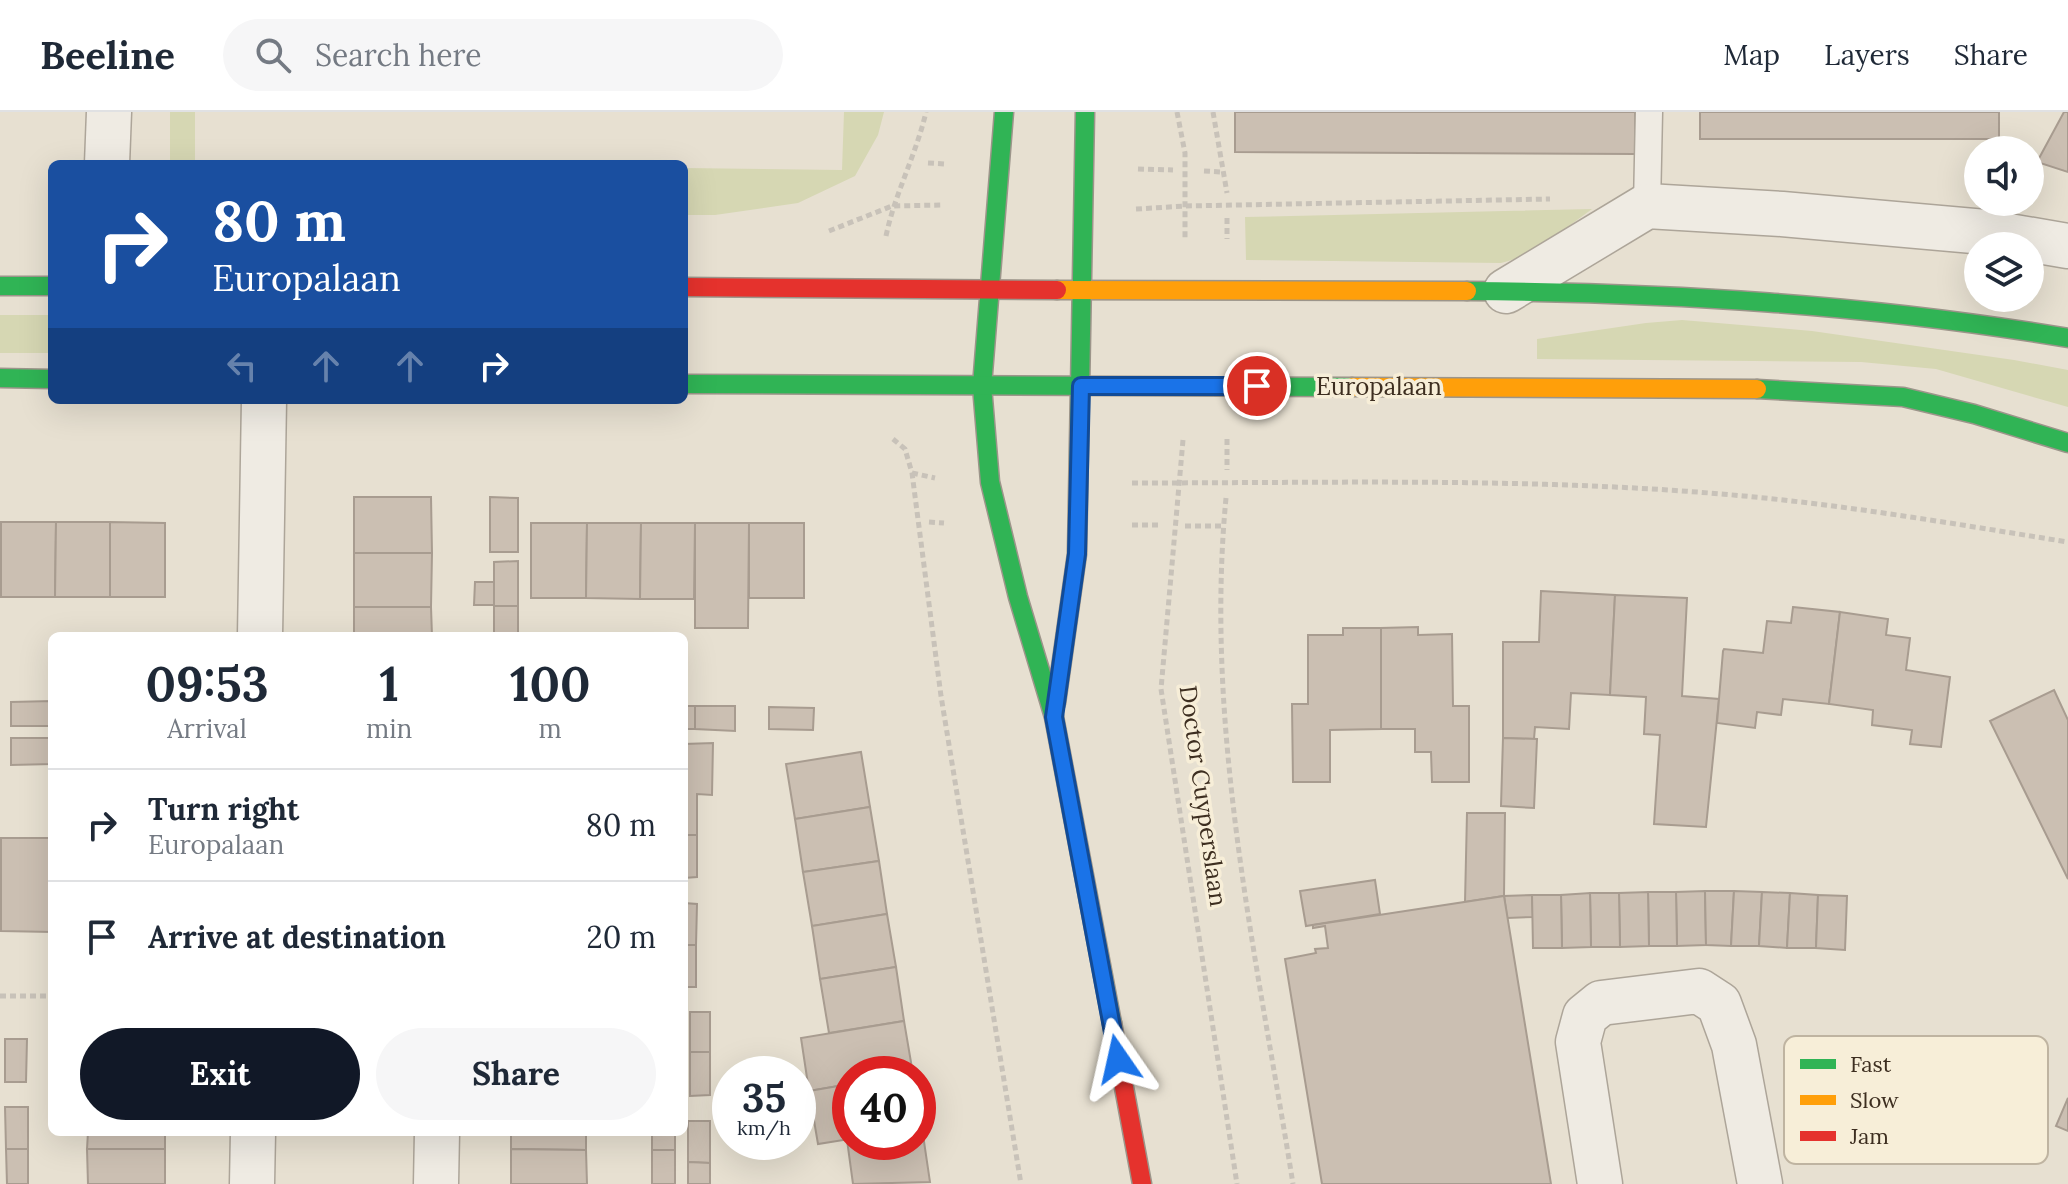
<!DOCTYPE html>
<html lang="en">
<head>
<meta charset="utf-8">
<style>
  body { margin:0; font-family:Lora,serif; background:#f6f6f7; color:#1f2937; height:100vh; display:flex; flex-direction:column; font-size:30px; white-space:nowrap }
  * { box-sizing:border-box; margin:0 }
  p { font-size:26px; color:#747a83 }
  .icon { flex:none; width:44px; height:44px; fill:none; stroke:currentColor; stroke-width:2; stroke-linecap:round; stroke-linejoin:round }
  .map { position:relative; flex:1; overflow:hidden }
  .drawer { position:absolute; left:48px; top:520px; width:640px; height:504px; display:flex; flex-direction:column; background:#fff; border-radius:12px; box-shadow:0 8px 32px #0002 }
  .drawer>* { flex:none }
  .top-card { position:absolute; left:48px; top:48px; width:640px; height:244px; border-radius:12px; box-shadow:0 8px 32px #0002; background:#1a4fa0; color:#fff; overflow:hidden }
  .buttons { position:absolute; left:1964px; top:24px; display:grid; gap:16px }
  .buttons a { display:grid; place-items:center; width:80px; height:80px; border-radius:50%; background:#fff; box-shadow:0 8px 32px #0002; font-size:40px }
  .speed { position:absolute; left:712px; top:944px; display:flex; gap:16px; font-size:40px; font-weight:700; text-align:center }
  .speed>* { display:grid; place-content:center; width:104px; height:104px; border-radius:50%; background:#fff; box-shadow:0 8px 32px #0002; line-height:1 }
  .speed small { font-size:20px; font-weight:400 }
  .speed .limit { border:12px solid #d22; background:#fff; color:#111 }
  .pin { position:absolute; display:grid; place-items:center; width:68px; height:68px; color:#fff; margin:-34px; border:4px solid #fff; border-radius:50%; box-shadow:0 2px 8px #0007 }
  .me { position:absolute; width:88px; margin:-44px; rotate:349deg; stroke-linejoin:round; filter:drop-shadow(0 0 6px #0008) }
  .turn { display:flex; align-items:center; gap:28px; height:168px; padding:0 32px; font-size:36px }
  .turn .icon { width:104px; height:104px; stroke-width:2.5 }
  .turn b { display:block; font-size:56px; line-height:68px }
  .lanes { display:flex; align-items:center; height:76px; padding:0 32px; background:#0003; justify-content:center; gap:40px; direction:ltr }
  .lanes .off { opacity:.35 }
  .eta { display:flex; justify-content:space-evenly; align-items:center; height:136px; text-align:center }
  .eta b { font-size:48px; font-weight:800; line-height:56px }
  .button { display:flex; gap:16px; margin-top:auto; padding:16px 32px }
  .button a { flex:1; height:92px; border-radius:48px; background:#111827; color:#fff; font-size:32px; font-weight:800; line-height:92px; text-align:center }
  .button a+a { background:#f6f6f7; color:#1f2937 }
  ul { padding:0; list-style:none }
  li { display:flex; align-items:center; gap:24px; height:112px; padding:0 32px; border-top:2px solid #e0e1e3 }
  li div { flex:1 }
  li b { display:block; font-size:30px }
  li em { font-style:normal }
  header { display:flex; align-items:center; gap:48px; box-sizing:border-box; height:112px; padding:0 40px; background:#fff; border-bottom:2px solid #e0e1e3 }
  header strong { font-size:38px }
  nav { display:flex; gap:44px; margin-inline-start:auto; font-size:28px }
  .search { width:560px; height:72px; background:#f6f6f7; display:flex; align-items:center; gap:20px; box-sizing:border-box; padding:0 28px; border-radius:44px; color:#747a83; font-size:30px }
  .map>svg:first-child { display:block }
</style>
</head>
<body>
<header>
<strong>Beeline</strong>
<div class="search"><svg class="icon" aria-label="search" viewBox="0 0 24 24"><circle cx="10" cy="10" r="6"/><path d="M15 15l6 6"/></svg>Search here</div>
<nav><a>Map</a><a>Layers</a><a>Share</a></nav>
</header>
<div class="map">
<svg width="2068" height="1072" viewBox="0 0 2068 1072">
  <rect width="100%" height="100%" fill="#e7e0d1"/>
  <g fill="#d6d7b3">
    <path d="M170,0H195V50L363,52H170Z"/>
    <path d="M844,0H884L878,23L855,64L798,91L715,103H684V56L842,58Z"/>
    <path d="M1592,97C1564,117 1536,143 1501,151L1246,148L1245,105Z"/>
    <rect x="0" y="203" width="52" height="38"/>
    <path d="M1682,208L1812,219L2014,248L2068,258V295L1936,257L1861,250L1537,247V227L1646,211Z"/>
  </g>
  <g fill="#cbbfb2" stroke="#a89c90" stroke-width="2">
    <path d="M1235,0H1635V42L1235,40Z"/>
    <rect x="1700" y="0" width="299" height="27"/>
    <path d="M2064,0H2068V60L2037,50Z"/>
    <path d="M354,385H431L432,441H354Z"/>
    <path d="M490,385L518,386V440H490Z"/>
    <rect x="0" y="410" width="1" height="75"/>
    <path d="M1,410H56L55,485H1Z"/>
    <path d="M56,410H110V485H55Z"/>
    <path d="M110,410L165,411V485H110Z"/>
    <path d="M531,411H587L586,486H531Z"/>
    <path d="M587,411H641L640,487L586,486Z"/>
    <path d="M641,411H695L694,487H640Z"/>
    <path d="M695,411H749L748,516H695Z"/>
    <rect x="749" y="411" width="55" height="75"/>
    <path d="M354,441H432L431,495H354Z"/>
    <path d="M518,449V494H494V450Z"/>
    <path d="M475,470H494V493H474Z"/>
    <path d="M1541,479L1615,483L1610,583L1571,581L1569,617L1535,615L1534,627L1503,626V530H1539Z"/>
    <path d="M1615,483L1687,486L1682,584L1719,587L1706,715L1654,712L1660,623L1644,622L1646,585L1610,583Z"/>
    <rect x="494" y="494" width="24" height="30"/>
    <path d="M354,495H431L432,524H354Z"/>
    <path d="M1793,495L1840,500L1829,592L1783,587L1781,603L1757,600L1755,616L1717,611L1723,539L1724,537L1763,541L1767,509L1791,511Z"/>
    <path d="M1840,500L1888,507L1886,523L1910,526L1906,558L1950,565L1941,635L1910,632L1912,618L1872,613L1873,598L1829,592Z"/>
    <path d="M1418,515V523L1452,522L1453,594H1469V670H1432L1431,640H1415V617H1381V516Z"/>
    <path d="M1343,516H1381V617L1330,618V670H1293L1292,592H1308V523H1343Z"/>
    <path d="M2054,578L2068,608V767L1990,609Z"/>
    <path d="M52,589V614H11V590Z"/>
    <rect x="684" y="594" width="11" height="23"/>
    <path d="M695,594H735V619L695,617Z"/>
    <path d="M769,595L814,596L813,618L769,617Z"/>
    <path d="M11,626H52V652L11,653Z"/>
    <path d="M1503,626L1537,627L1534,696L1501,694Z"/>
    <path d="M713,631L712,683L697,682V723H684V632Z"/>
    <path d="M861,640L870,695L795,707L786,652Z"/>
    <path d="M870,695L879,749L803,760L795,707Z"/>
    <path d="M1467,701H1505L1504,784L1465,790Z"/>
    <path d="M684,723H697V765L684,766Z"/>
    <path d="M1,726H52V820L1,819Z"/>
    <rect x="0" y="743" width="1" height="76"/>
    <path d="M879,749L887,802L812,814L803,760Z"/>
    <path d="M1375,768L1380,802L1306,814L1300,779Z"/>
    <path d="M1705,779L1706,833L1677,834L1676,780Z"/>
    <path d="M1705,779H1734L1731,834L1706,833Z"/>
    <path d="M1734,779L1762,780L1759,834H1731Z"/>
    <path d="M1648,780H1676L1677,834H1649Z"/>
    <path d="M1648,780L1649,834L1620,835L1619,781Z"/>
    <path d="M1762,780L1790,781L1787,836L1759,834Z"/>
    <path d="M1590,781H1619L1620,835H1591Z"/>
    <path d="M1590,781L1591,835L1562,836L1561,783Z"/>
    <path d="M1790,781L1818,783L1816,836H1787Z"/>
    <path d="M1532,783L1533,805L1507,806L1504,784Z"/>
    <path d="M1532,783H1561L1562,836H1533Z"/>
    <path d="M1818,783L1847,784L1845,838L1816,836Z"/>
    <path d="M1504,784L1551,1072H1322L1285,847L1316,841L1315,837L1328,836L1325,814L1313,816V813Z"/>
    <path d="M684,791L697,792L696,833H684Z"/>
    <path d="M887,802L896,855L820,867L812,814Z"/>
    <rect x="684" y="833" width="12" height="42"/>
    <path d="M896,855L904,909L829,921L820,867Z"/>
    <rect x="690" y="900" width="20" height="40"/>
    <path d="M904,909L913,962H850V972L809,979L801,926Z"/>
    <path d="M5,927H27L26,970H5Z"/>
    <path d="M690,940H710V983L690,984Z"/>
    <path d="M850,972V1027L818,1032L809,979Z"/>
    <path d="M2068,986V1019L2056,1014Z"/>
    <path d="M5,995H28V1037H6Z"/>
    <path d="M688,1009H710V1051L688,1050Z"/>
    <path d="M918,1016H922L930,1070L853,1072L847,1028L850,1027V1030H918Z"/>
    <path d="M88,1020H165V1037H87Z"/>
    <path d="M511,1020H586V1038L511,1037Z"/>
    <rect x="652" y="1020" width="23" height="18"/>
    <path d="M6,1037H28V1072H7Z"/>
    <path d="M87,1037H165V1072H88Z"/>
    <path d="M511,1037L586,1038L587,1072H511Z"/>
    <rect x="652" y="1038" width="23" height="34"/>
    <path d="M688,1050L710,1051V1072H688Z"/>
  </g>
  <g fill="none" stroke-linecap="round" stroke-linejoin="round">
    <g stroke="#ada599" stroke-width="29">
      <path id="lane" d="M1647,94L1649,0"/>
    </g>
    <g stroke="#ada599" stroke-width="47">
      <g id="street">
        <path d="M107,52L109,0"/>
        <path d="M1506,179L1647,94L1782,102L1985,120L2068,134"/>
        <path d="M260,524L264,288"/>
        <path d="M252,1072L253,1020"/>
        <path d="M436,1072L437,1020"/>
        <path d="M1600,1072L1578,930L1585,904L1601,891L1699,879L1719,892L1734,933L1760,1072"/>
      </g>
    </g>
    <g stroke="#9c958a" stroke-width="21">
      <g id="fast">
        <path d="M1004,0L982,274L990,370L1018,485L1054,605L1112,911"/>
        <path d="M0,174H52"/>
        <path d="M1467,179C1670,181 1868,192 2068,226"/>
        <path d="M0,266L52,267"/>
        <path d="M684,272L1352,275"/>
        <path d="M1757,277L1903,285L1974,302L2068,331"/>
        <path d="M1056,591L1077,442L1085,0"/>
      </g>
    </g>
    <g stroke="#9c958a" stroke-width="21">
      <g id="slow">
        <path d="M1057,178L1467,179"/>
        <path d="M1352,275L1757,277"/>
      </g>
    </g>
    <g stroke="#9c958a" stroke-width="21">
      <g id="jam">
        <path d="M684,175L1057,178"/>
        <path d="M1112,911L1142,1072"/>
      </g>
    </g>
    <g stroke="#c8c2b9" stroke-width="5" stroke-dasharray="6 4" stroke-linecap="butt">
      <path d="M1177,0L1185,41V126"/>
      <path d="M1213,0L1227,81"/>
      <path d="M928,51L945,52"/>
      <path d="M1138,57L1173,58"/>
      <path d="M1204,59L1222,60"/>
      <path d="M1136,97L1185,94L1550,87"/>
      <path d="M1227,106V127"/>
      <path d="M829,119L892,94L942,93"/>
      <path d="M886,124C895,81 916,43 926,0"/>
      <path d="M893,327L905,337L912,361L941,584L1021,1072"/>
      <path d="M1227,327V358"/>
      <path d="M1183,328L1161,577L1237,1072"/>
      <path d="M912,361L935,366"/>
      <path d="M1132,371C1336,371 1541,365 1744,384C1852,394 1961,413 2068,430"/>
      <path d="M1226,386C1204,616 1257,846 1293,1072"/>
      <path d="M929,410L944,411"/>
      <path d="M1132,413H1159"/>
      <path d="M1185,414H1224"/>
      <path d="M0,884H52"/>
    </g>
    <use href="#lane" stroke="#efebe3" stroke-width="26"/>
    <use href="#street" stroke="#efebe3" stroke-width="44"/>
    <use href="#fast" stroke="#30b455" stroke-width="18"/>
    <use href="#slow" stroke="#ff9f0a" stroke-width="18"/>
    <use href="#jam" stroke="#e5322d" stroke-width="18"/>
  </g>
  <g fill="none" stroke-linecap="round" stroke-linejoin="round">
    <g stroke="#114b97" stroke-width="20">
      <path id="route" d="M1118,947L1054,605L1077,442L1081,274H1257"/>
    </g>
    <use href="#route" stroke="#1a73e8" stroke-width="14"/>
  </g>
  <g text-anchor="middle" stroke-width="7" stroke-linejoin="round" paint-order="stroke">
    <g font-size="24" fill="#3d2e20" stroke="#f7eed8">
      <text x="1379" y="283">Europalaan</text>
      <text transform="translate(1203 684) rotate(82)" y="8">Doctor Cuyperslaan</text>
    </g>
  </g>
  <rect x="1784" y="924" width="264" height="128" rx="12" fill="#f7eed8" stroke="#bfb4a1" stroke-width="2"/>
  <rect x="1800" y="947" width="36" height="10" fill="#30b455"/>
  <rect x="1800" y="983" width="36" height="10" fill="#ff9f0a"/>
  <rect x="1800" y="1019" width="36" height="10" fill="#e5322d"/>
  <g font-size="22" fill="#3d2e20">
    <text x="1850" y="960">Fast</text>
    <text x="1850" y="996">Slow</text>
    <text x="1850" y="1032">Jam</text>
  </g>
</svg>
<div class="buttons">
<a><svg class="icon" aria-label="sound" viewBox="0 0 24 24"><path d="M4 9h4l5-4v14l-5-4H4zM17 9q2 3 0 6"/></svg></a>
<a><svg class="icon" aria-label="layers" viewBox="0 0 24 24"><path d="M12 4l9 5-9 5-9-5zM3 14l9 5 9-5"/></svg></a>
</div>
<div class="speed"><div>35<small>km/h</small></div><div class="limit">40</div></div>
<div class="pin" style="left:1257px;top:274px;background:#d93025"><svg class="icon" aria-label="arrive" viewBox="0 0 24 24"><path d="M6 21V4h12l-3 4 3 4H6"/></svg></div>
<svg class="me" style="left:1118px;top:947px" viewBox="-20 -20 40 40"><path d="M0-17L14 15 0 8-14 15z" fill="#1a73e8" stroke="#fff" stroke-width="4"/></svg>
<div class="top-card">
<div class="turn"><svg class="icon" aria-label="right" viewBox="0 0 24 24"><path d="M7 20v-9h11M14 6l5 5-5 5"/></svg><div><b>80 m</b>Europalaan</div></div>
<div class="lanes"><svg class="icon off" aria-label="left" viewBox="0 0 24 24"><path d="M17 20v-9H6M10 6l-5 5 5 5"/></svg><svg class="icon off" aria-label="ahead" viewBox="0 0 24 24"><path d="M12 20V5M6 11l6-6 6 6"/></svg><svg class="icon off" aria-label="ahead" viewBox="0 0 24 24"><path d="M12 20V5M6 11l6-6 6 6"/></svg><svg class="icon" aria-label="right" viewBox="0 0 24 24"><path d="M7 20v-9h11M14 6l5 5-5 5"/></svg></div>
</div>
<section class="drawer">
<div class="eta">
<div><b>09:53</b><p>Arrival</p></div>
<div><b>1</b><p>min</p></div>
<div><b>100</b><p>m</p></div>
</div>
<ul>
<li><svg class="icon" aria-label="right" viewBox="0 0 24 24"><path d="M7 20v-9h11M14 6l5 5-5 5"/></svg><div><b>Turn right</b><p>Europalaan</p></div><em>80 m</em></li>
<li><svg class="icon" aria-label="arrive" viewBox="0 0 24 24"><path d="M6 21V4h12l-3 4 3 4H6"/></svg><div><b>Arrive at destination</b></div><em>20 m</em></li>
</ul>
<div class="button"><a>Exit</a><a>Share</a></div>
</section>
</div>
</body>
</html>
